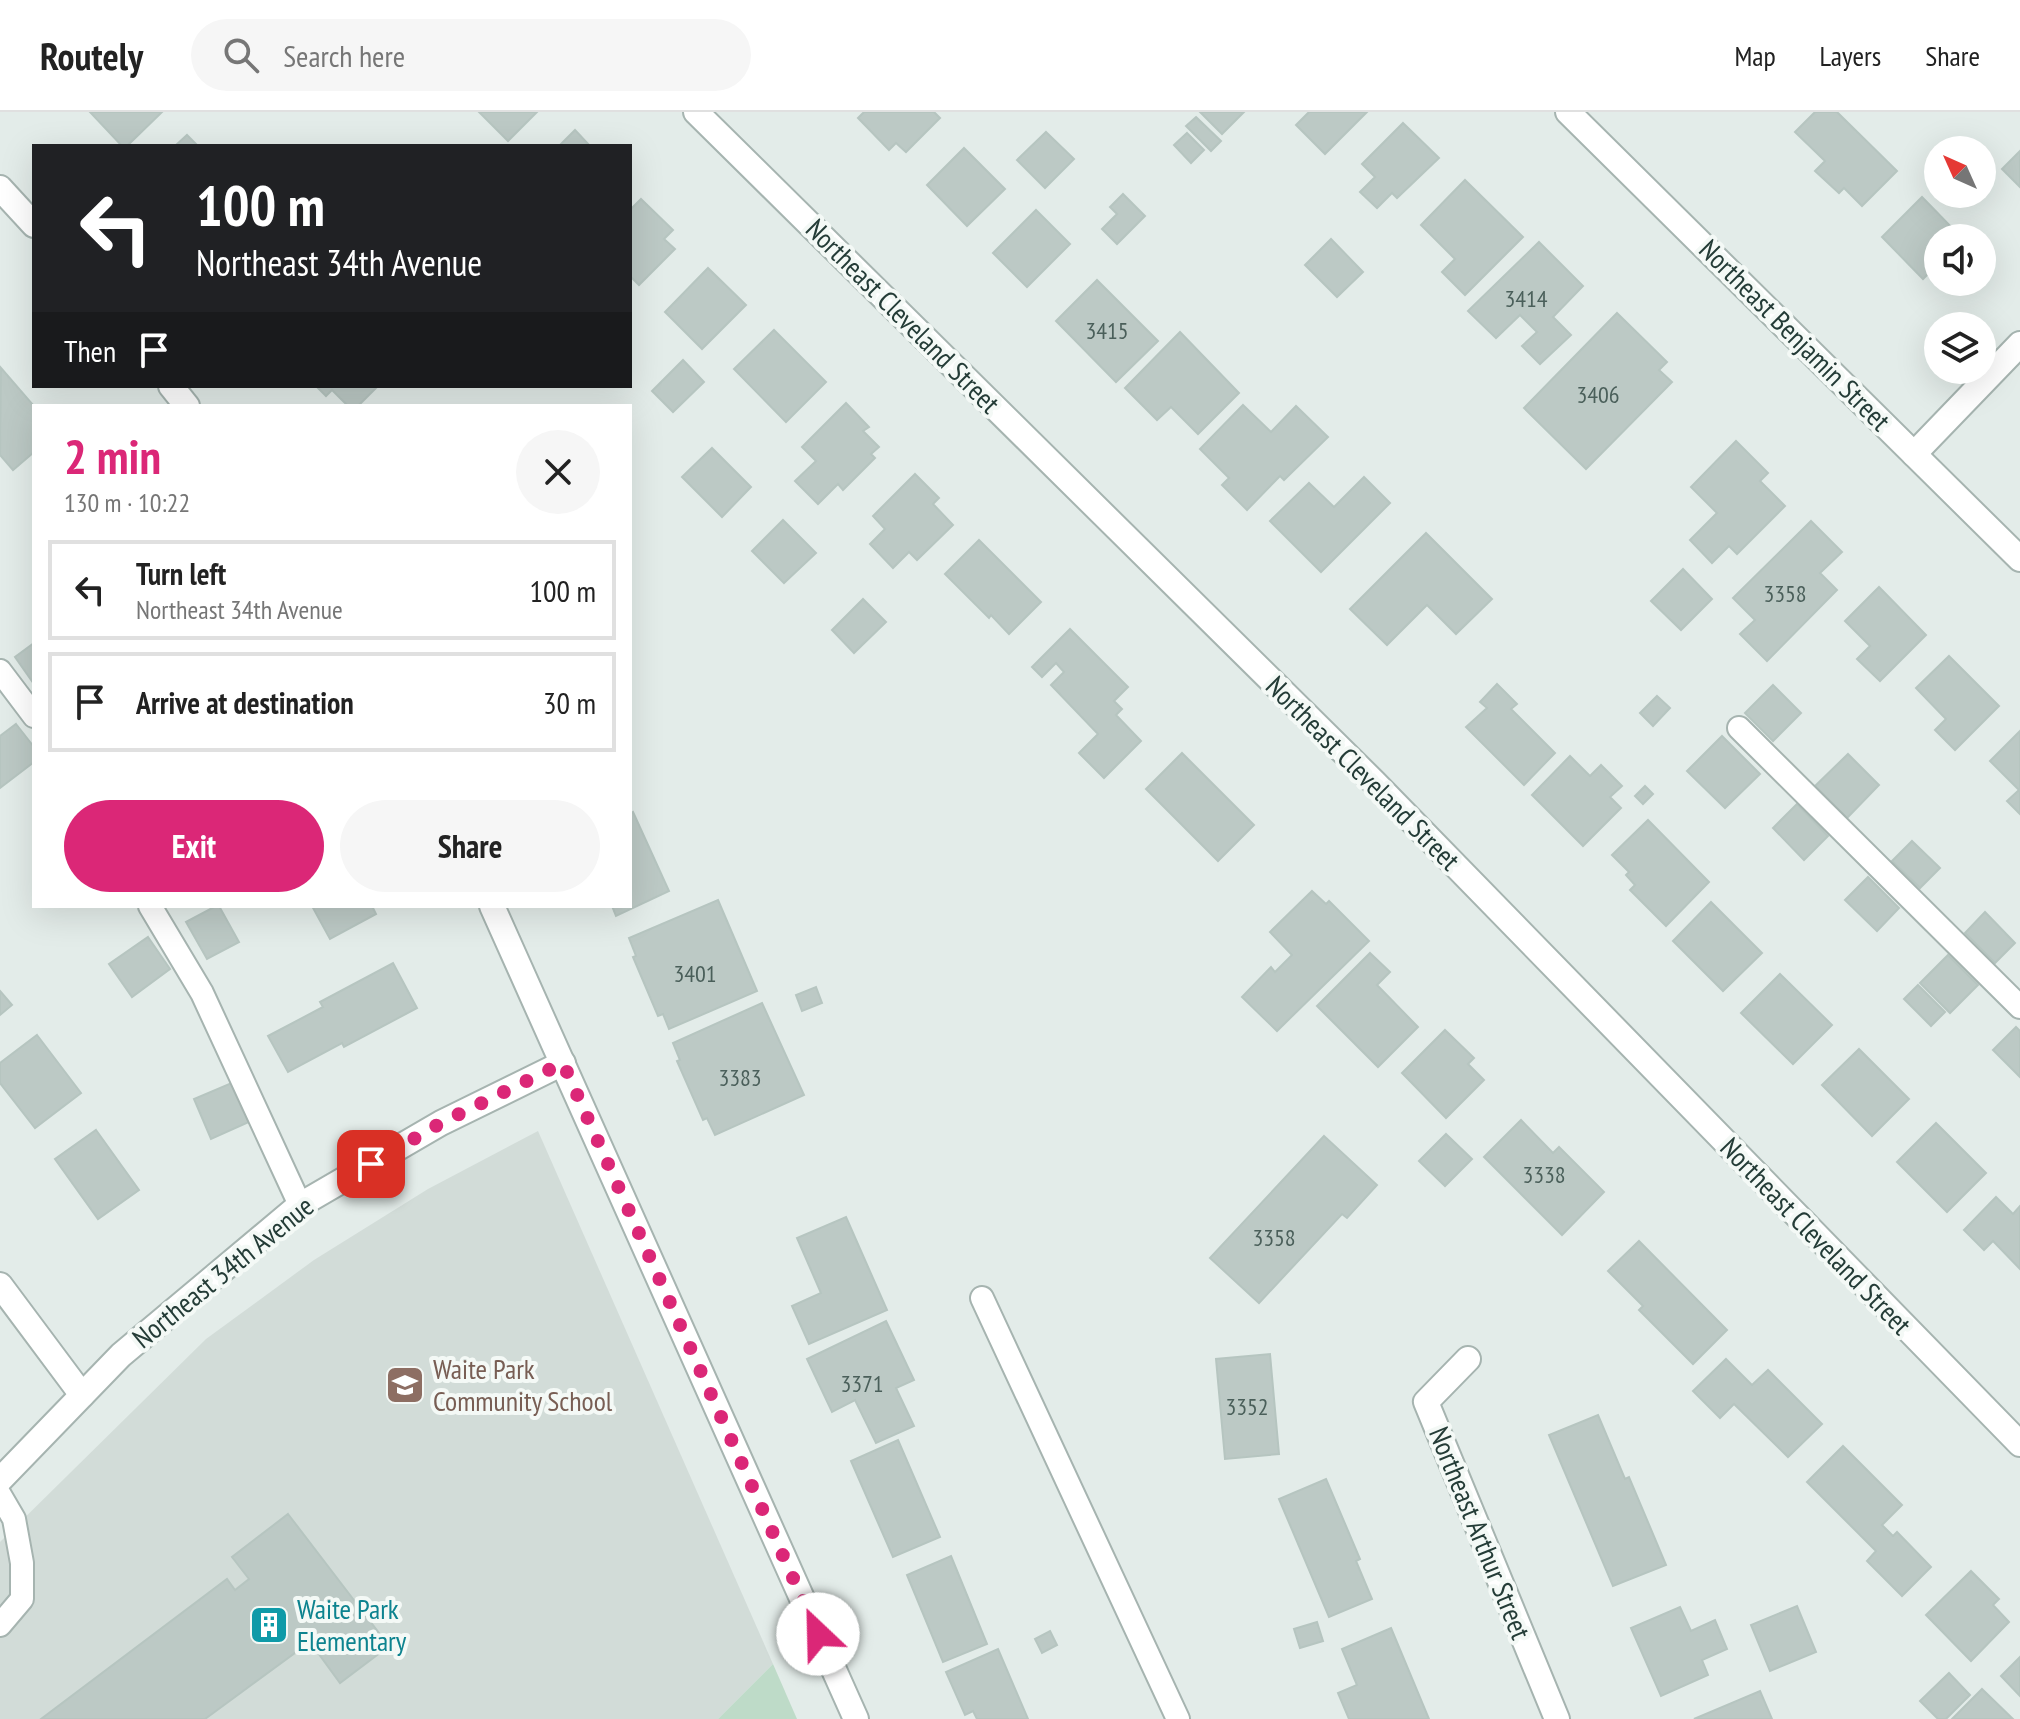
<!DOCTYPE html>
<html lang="en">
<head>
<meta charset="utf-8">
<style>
  body { margin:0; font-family:"PT Sans Narrow",sans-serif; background:#f6f6f6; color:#222; height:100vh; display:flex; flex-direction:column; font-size:30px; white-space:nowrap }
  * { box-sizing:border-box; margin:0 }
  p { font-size:26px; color:#767676 }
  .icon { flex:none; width:44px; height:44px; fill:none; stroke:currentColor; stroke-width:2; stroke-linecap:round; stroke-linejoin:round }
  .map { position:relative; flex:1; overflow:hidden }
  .sheet { position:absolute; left:32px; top:292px; width:600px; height:504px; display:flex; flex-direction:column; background:#fff; border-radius:0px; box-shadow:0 8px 32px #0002 }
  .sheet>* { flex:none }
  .top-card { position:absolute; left:32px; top:32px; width:600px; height:244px; border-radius:0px; box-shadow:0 8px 32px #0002; background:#202124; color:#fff; overflow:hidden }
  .needle { width:52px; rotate:315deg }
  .tools { position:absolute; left:1924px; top:24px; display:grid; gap:16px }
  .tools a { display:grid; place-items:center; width:72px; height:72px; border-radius:50%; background:#fff; box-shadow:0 8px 32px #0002; font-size:40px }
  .pin { position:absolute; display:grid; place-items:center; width:68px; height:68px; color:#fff; margin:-34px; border-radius:16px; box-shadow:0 4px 12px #0006 }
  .me { position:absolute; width:88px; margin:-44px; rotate:336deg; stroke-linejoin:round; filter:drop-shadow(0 0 6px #0008) }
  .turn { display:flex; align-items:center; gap:28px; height:168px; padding:0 32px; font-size:36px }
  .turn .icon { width:104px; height:104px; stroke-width:2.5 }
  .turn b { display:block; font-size:56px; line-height:68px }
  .then { display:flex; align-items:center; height:76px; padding:0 32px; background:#0003; gap:16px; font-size:30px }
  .round { display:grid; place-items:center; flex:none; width:84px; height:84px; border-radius:42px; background:#f6f6f6 }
  .summary { display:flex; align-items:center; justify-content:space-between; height:136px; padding:0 32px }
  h1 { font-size:48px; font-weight:800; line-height:60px; color:#db2777 }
  .cta { display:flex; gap:16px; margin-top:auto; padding:16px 32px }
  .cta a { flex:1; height:92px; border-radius:48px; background:#db2777; color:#fff; font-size:32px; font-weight:800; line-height:92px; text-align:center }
  .cta a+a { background:#f6f6f6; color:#222 }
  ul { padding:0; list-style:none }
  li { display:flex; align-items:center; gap:24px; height:100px; margin:0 16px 12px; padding:0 16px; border:4px solid #e0e0e0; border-radius:0px }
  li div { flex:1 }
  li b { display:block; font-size:30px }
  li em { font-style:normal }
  header { display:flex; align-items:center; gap:48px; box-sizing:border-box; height:112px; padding:0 40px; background:#fff; border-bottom:2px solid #e0e0e0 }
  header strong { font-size:38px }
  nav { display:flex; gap:44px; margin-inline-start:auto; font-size:28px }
  .search { width:560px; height:72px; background:#f6f6f6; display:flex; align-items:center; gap:20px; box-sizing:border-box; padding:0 28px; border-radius:44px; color:#767676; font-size:30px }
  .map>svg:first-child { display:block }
</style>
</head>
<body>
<header>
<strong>Routely</strong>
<div class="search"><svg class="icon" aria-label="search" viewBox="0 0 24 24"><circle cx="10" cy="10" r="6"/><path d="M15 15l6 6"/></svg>Search here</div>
<nav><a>Map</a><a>Layers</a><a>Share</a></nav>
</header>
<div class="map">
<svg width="2020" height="1607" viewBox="0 0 2020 1607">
  <rect width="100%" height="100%" fill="#e3ece9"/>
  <path fill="#d2dcd8" d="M538,1019L773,1552L718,1607H0V1430L206,1227L314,1148L428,1077Z"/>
  <path fill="#bedbc8" d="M773,1552L797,1607H718Z"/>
  <g fill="#bcc9c5" stroke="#b6c5c0" stroke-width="2">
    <path d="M90,0H162L127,34H122Z"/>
    <path d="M479,0H537L508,29Z"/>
    <path d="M864,0H934L940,6L906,40L896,31L889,38L858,6Z"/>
    <path d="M1200,0H1244L1222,22Z"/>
    <path d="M1309,0H1367L1325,42L1296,13Z"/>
    <path d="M1815,0H1837L1897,59L1862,94L1844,76L1839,81L1815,59L1825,49L1795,20Z"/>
    <path d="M1196,5L1221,29L1211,39L1186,14Z"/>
    <path d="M1403,11L1439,46L1397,86L1392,81L1377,96L1360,80L1375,65L1362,52Z"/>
    <path d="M575,18L590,34H559Z"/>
    <path d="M1046,20L1074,47L1045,76L1017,48Z"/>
    <path d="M1187,21L1204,38L1191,51L1174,33Z"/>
    <path d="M187,23L198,34H175Z"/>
    <path d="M964,36L1005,77L967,114L927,73Z"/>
    <path d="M2020,39V75L2002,57Z"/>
    <path d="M1465,68L1523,125L1465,183L1442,160L1455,147L1421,113Z"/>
    <path d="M1123,82L1145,104L1117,132L1102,117L1117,102L1110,95Z"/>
    <path d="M1922,85L1960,124L1958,126H1938V160L1934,156L1923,167L1882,125Z"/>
    <path d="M641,87L673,118L664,127L675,137L639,173L630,164V98Z"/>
    <path d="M1036,98L1070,132L1027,175L993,141Z"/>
    <path d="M1331,127L1363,160L1337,185L1305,153Z"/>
    <path d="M1539,130L1583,174L1553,205L1571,223L1540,252L1522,234L1537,220L1520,203L1496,226L1468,199Z"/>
    <path d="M708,156L746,193L702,237L665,200Z"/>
    <path d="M1097,168L1158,229L1116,270L1056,209Z"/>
    <path d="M1617,201L1667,250L1659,258L1672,270L1586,357L1524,296Z"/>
    <path d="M774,218L826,270L786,310L734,257Z"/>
    <path d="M1180,220L1239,281L1198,322L1171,295L1157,308L1125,276Z"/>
    <path d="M683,248L704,270L673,300L652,279Z"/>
    <path d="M1,256L34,294V340L13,358L0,343Z"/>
    <path d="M316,274H378L358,294H348L332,278L326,284Z"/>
    <path d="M846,291L869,315L863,319L879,335L871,342L875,346L843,378L838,372L818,392L795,369L816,349L802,335Z"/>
    <path d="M1243,293L1271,320L1296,294L1328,325L1284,368L1280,364L1247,398L1222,373L1229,366L1200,337Z"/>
    <path d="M1736,329L1768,361L1760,369L1785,394L1737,442L1729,434L1712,451L1690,428L1717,401L1691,375Z"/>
    <path d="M712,336L751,375L722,405L682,365Z"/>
    <path d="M915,362L939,386L933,392L953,413L917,448L909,440L893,456L870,432L885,417L873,404Z"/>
    <path d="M1364,365L1390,391L1321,460L1270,409L1309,371L1334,395Z"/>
    <path d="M783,408L816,441L784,471L752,439Z"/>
    <path d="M1811,409L1842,440L1820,461L1837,478L1767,549L1740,522L1755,508L1733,486Z"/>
    <path d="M1426,421L1492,487L1456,522L1427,493L1387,533L1350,497Z"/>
    <path d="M979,428L1041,490L1009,522L991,503L989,506L945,462Z"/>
    <path d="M1683,457L1712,487L1681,518L1651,489Z"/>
    <path d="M1879,475L1926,523L1880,569L1857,547L1870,534L1845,509Z"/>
    <path d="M863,487L886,510L854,541L832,518Z"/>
    <path d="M1070,517L1128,575L1114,589L1122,597L1116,603L1141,629L1104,666L1079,641L1098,622L1051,573L1064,560L1056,551L1042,565L1032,555Z"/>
    <path d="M34,531V572L15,545Z"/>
    <path d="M1949,544L1999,594L1955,638L1935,618L1946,607L1916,576Z"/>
    <path d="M1497,572L1517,592L1511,597L1555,641L1524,673L1466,615L1487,596L1480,590Z"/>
    <path d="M1773,573L1801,601L1773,629L1745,601Z"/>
    <path d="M1657,584L1670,596L1653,614L1640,601Z"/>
    <path d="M16,612L34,635V650L0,676V624Z"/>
    <path d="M2020,619V702L2007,689L2019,678L1990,649Z"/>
    <path d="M1722,624L1760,662L1725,696L1687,659Z"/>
    <path d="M1182,641L1254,713L1218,749L1146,677Z"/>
    <path d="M1848,642L1879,673L1847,706L1815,674Z"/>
    <path d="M1570,644L1590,664L1601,653L1622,674L1610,685L1621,696L1583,734L1532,683Z"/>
    <path d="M1645,674L1653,682L1643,692L1635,684Z"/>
    <path d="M1797,692L1828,724L1804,748L1773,716Z"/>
    <path d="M633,700L669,779L616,804L612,794H630V702Z"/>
    <path d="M1648,708L1709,770L1666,814L1630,778L1635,773L1626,763L1629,760L1612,743Z"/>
    <path d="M1912,729L1940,756L1920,776L1892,749Z"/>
    <path d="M1868,765L1899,796L1877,819L1845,788Z"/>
    <path d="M1312,779L1326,792L1329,789L1369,829L1277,919L1242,885L1271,855L1275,860L1292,843L1270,820Z"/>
    <path d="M718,788L757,879L669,917L663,902L658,904L633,845L636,844L629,826Z"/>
    <path d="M1711,790L1762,841L1723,879L1673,829Z"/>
    <path d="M216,794H219L239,830L207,847L186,810Z"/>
    <path d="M312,794H372L376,802L330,827Z"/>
    <path d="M1985,800L2015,831L1995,851L1965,821Z"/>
    <path d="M148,825L170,857L132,885L109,852Z"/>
    <path d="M1370,841L1390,860L1377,873L1418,915L1378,955L1317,894Z"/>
    <path d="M1948,843L1978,873L1950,901L1920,871Z"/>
    <path d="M393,851L417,896L344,935L342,931L288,960L268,924L323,895L320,890Z"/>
    <path d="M1780,862L1832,913L1793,952L1741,901Z"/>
    <path d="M1918,873L1945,900L1931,914L1904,887Z"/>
    <path d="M816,875L822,891L802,899L796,883Z"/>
    <path d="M0,879L12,893L0,903Z"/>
    <path d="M762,891L804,983L715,1023L707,1006L703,1008L677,949L680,948L673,931Z"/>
    <path d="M2016,915L2020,919V965L1993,938Z"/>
    <path d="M1445,918L1474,946L1468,952L1484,968L1446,1006L1402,961Z"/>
    <path d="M37,923L81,981L35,1016L0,971V951Z"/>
    <path d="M1859,937L1909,987L1872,1024L1822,973Z"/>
    <path d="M234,970L251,1009L211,1027L194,987Z"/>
    <path d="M1521,1008L1553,1041L1559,1035L1604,1080L1562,1123L1484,1045Z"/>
    <path d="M1936,1011L1986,1061L1947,1100L1897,1050Z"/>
    <path d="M96,1018L139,1078L98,1107L55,1047Z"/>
    <path d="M1446,1022L1472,1047L1445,1074L1419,1049Z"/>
    <path d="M1324,1024L1377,1073L1347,1106L1342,1102L1259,1191L1210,1146Z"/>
    <path d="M1996,1085L2013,1102L2020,1094V1157L1993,1129L1984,1138L1964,1118Z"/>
    <path d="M846,1105L887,1198L809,1232L792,1194L821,1181L797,1126Z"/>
    <path d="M1639,1129L1727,1218L1693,1252L1639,1198L1643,1194L1608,1159Z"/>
    <path d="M886,1209L914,1268L896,1276L914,1314L876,1331L855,1288L832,1300L807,1247Z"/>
    <path d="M1270,1242L1279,1342L1225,1347L1216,1247Z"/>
    <path d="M1726,1247L1752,1273L1768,1258L1822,1312L1788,1345L1734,1292L1720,1306L1693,1279Z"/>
    <path d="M1598,1303L1625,1367L1629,1365L1666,1453L1613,1474L1549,1323Z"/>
    <path d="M898,1328L940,1425L893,1445L851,1349Z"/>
    <path d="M1843,1334L1902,1393L1882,1413L1893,1424L1897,1420L1931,1455L1902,1484L1867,1449L1876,1439L1807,1370Z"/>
    <path d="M1326,1367L1360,1447L1356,1449L1372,1487L1329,1505L1279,1387Z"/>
    <path d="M288,1402L389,1534L340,1571L310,1530L205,1607H41L227,1467L235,1478L249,1467L232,1445Z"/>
    <path d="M951,1444L987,1532L943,1550L907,1463Z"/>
    <path d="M1971,1459L1999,1487L1993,1493L2009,1510L1971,1549L1926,1503Z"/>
    <path d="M1797,1494L1816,1540L1770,1559L1751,1513Z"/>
    <path d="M1680,1495L1691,1519L1715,1508L1727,1537L1702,1548L1708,1563L1661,1584L1631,1516Z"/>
    <path d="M1317,1510L1323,1529L1300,1536L1294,1517Z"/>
    <path d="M1391,1516L1429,1607H1349L1338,1581L1357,1573L1342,1537Z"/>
    <path d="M1050,1519L1057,1533L1042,1541L1035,1527Z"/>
    <path d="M998,1537L1028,1607H977L973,1599L965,1603L946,1560Z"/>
    <path d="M2020,1545V1584L2001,1564Z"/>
    <path d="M1949,1561L1970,1583L1946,1607H1938L1920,1589Z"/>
    <path d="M1982,1577L2013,1607H1952Z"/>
    <path d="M1760,1579L1772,1607H1694Z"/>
  </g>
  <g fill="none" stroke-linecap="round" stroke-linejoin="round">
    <g stroke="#a6b4b0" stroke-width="26">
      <g id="service">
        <path d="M0,559L34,604"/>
        <path d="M1739,616L2020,895"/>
        <path d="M150,794L202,881L300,1093"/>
        <path d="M982,1186L1178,1607"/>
        <path d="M0,1383L14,1407L22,1451V1487L0,1513"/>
      </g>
    </g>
    <g stroke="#a6b4b0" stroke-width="28">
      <g id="minor">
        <path d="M696,0L1374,670L2020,1332"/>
        <path d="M1568,0L2020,447"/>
        <path d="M0,76L34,113"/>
        <path d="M171,274L187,294"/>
        <path d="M1914,342L2020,232"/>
        <path d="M492,794L856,1607"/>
        <path d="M0,1173L82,1283"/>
        <path d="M1468,1247L1426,1290L1557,1607"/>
        <path d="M0,1368L121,1243L300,1093L441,1011L563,951"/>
      </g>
    </g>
    <use href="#service" stroke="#fff" stroke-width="22"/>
    <use href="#minor" stroke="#fff" stroke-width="24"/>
  </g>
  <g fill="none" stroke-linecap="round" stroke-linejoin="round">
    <path stroke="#db2777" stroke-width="14" stroke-dasharray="0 25.2" d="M371,1052L441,1011L563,951L818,1522"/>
  </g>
  <defs>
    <g id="school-square" transform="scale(2)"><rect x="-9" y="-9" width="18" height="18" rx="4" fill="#8d6e63" stroke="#f4f9f6"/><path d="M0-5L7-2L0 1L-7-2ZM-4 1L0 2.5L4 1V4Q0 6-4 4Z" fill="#fff"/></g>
    <g id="building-square" transform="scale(2)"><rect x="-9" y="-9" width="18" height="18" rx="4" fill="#0f9aa8" stroke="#f4f9f6"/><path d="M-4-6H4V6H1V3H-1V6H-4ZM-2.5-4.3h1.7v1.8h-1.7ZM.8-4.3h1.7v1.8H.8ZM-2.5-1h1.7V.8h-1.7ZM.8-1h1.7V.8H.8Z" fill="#fff"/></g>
  </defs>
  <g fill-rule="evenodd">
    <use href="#school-square" x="405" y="1273"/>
    <use href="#building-square" x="269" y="1513"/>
  </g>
  <g text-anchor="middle" stroke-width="8" stroke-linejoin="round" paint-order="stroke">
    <g font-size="24" fill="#4a5f5a">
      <text x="1526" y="195">3414</text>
      <text x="1107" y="227">3415</text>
      <text x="1598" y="291">3406</text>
      <text x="1785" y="490">3358</text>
      <text x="695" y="870">3401</text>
      <text x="740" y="974">3383</text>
      <text x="1544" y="1071">3338</text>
      <text x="1274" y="1134">3358</text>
      <text x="862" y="1280">3371</text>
      <text x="1247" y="1303">3352</text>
    </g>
    <g font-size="28" fill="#243c37" stroke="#f4f9f6">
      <text transform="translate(903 204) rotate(45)" y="10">Northeast Cleveland Street</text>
      <text transform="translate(1795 223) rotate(45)" y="10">Northeast Benjamin Street</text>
      <text transform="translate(1363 661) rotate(45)" y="10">Northeast Cleveland Street</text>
      <text transform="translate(1816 1124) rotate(46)" y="10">Northeast Cleveland Street</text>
      <text transform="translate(223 1160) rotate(-39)" y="10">Northeast 34th Avenue</text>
      <text transform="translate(1480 1421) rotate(68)" y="10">Northeast Arthur Street</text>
    </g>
    <g font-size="28" fill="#785e54" stroke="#f4f9f6" text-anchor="start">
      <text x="433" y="1267">Waite Park<tspan x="433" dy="32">Community School</tspan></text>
    </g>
    <g font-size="28" fill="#0d838f" stroke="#f4f9f6" text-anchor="start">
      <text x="297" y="1507">Waite Park<tspan x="297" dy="32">Elementary</tspan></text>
    </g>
  </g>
</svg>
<div class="tools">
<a><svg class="needle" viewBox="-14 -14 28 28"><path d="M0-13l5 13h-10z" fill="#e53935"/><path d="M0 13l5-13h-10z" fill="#767676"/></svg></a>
<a><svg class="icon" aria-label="sound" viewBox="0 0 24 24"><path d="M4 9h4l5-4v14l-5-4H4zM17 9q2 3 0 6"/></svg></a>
<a><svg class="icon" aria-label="layers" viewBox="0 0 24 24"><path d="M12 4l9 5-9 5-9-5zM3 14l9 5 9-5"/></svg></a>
</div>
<div class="pin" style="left:371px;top:1052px;background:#d93025"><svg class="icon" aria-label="arrive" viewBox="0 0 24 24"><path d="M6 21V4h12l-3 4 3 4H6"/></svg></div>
<svg class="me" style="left:818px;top:1522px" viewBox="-20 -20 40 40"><circle r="19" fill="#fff"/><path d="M0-13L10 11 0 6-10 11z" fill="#db2777"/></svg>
<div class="top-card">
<div class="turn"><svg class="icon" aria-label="left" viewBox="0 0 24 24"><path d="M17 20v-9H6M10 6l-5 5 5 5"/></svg><div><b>100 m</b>Northeast 34th Avenue</div></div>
<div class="then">Then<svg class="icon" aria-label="arrive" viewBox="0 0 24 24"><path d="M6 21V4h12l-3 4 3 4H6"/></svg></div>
</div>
<section class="sheet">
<div class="summary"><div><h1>2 min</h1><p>130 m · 10:22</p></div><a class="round"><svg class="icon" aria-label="close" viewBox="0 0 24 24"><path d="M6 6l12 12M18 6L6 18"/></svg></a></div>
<ul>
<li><svg class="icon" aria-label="left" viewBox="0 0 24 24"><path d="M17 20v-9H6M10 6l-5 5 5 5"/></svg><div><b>Turn left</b><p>Northeast 34th Avenue</p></div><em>100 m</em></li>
<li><svg class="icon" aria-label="arrive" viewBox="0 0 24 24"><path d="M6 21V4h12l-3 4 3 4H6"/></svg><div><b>Arrive at destination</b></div><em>30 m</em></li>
</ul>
<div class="cta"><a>Exit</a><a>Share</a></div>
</section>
</div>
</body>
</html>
